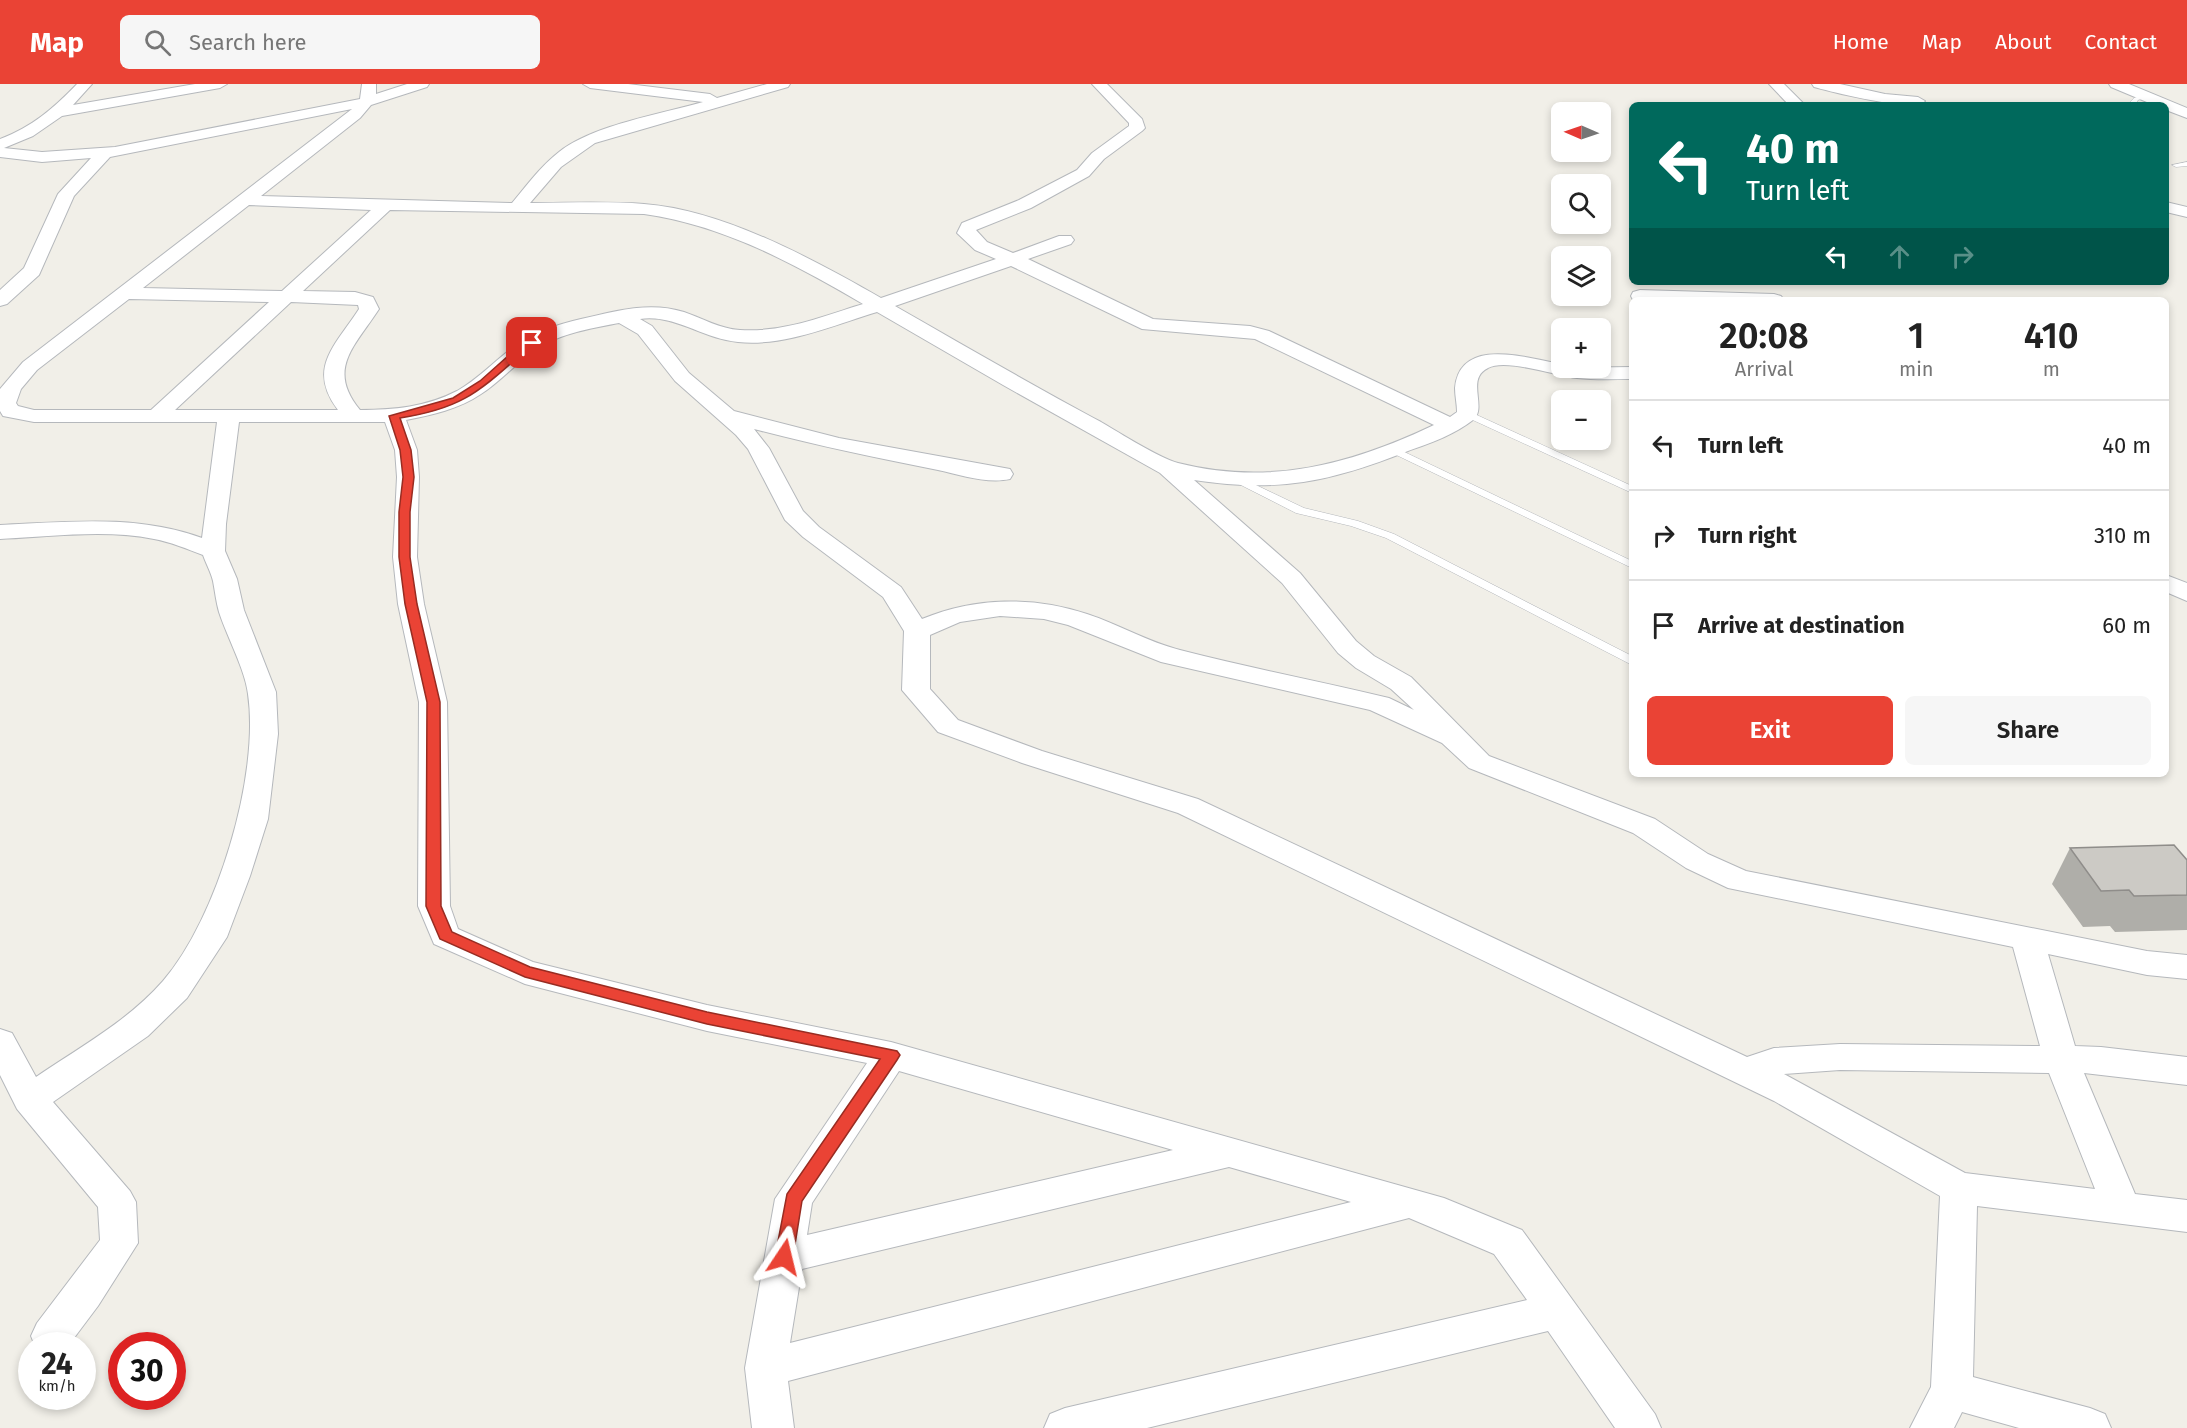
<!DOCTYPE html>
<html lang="en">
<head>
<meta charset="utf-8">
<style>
  body { margin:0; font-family:"Fira Sans",sans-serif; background:#f6f6f6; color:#222; height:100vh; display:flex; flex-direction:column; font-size:22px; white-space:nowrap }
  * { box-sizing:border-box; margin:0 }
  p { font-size:20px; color:#767676 }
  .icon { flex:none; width:33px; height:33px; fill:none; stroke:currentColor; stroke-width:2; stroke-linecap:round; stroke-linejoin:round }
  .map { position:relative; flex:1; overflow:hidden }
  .side { position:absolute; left:1629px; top:213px; width:540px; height:480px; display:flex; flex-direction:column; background:#fff; border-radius:9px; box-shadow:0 3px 9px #0003 }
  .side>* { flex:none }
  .top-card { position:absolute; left:1629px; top:18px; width:540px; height:183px; border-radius:9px; box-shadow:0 3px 9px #0003; background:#00695c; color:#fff; overflow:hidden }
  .needle { width:39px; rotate:272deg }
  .fabs { position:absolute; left:1551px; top:18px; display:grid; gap:12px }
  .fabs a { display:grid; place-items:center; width:60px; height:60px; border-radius:9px; background:#fff; box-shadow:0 3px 9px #0003; font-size:30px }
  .speed { position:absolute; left:18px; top:1248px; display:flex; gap:12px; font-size:30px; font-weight:700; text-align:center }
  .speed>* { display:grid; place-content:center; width:78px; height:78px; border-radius:50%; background:#fff; box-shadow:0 3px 9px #0003; line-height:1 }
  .speed small { font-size:15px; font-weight:400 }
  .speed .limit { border:9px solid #d22; background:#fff; color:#111 }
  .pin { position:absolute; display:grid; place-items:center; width:51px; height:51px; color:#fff; margin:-26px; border-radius:12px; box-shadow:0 3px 9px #0006 }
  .me { position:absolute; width:66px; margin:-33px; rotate:10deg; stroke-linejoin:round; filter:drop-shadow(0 0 4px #0008) }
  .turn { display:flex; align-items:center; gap:21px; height:126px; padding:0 18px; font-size:27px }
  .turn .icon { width:78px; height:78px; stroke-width:2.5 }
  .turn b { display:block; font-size:42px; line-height:51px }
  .lanes { display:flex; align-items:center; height:57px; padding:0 18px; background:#0003; justify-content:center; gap:30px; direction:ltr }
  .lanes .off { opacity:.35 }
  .eta { display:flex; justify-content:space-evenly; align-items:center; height:102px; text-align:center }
  .eta b { font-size:36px; font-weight:600; line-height:42px }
  .cta { display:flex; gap:12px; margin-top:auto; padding:12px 18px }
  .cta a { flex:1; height:69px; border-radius:9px; background:#ea4335; color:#fff; font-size:24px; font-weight:600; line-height:69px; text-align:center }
  .cta a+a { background:#f6f6f6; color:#222 }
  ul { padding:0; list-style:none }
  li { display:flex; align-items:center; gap:18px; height:90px; padding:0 18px; border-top:2px solid #e0e0e0 }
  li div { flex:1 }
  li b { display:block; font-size:22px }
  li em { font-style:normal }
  header { display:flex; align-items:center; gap:36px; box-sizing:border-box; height:84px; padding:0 30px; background:#ea4335; color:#fff }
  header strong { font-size:28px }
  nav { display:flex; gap:33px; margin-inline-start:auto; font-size:21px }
  .search { width:420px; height:54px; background:#f6f6f6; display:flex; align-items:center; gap:15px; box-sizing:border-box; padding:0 21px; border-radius:9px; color:#767676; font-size:22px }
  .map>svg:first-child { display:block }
</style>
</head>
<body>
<header>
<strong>Map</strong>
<div class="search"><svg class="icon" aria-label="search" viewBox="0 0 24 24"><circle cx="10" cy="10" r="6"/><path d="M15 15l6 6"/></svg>Search here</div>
<nav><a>Home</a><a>Map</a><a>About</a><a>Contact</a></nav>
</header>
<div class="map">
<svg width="2187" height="1344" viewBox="0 0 2187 1344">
  <rect width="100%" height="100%" fill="#f1efe8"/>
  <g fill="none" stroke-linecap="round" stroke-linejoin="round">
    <g stroke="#b5b8bc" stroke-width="1">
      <g id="lane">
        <path d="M2146,10L2148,13L2138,16L2135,21H2127L2134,14Z"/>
        <path d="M2187,78V82L2176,83L2172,81Z"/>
        <path d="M1468,327L1632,402V409L1464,332V328Z"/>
        <path d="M1394,363L1632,477V484L1390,368V364Z"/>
        <path d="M1233,390L1304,424L1358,437L1394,450L1632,572V581L1386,454L1351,442L1296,429L1229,395L1228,393Z"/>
      </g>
    </g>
    <g stroke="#b5b8bc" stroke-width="2">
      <g id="street">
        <path d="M77,0H92L73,21L195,0H227L220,4L62,32L33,52L4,64L42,68L115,63L360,15L362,0H376V10L407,0H429L427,3L371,21L360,34L261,112L512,119C527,101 541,82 559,68C593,41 661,30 703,18L590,4L583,0H628L710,10L717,14L767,0H790L788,3L595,59L561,83L530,119C568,119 607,117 644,120C723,126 813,175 881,214L996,175L975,166L957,149L962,139L1019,116L1077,86L1092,69L1129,42V39L1092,0H1107L1142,35L1145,44L1142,47L1104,75L1089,92L1031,124L976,146L987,158L1013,169L1059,152H1071L1074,156L1071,160L1028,175L1153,235L1250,242L1269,247L1450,333L1457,328C1457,320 1455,312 1455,304C1460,251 1529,275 1562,280V284L1632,283V295C1614,295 1595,296 1577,294C1556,292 1506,274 1488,284C1465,295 1488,324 1473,336C1454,351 1430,359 1408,367C1330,398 1278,409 1194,396L1300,489L1356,557L1374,572L1411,593L1489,672L1655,735L1708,770L1746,787L2147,867L2187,871V895L2147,891L2048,870L2075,962L2101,963L2187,973V1001L2084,989L2135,1110L2187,1116V1148L1977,1122L1973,1293L2090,1324L2105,1330L2111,1344H2019L1962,1328L1954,1344H1910L1931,1303L1940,1112L1774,1017L1178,729L1022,679L938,648L902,606L904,547L883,513L803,453L785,436L748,365L736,351L675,297L638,250L619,239C593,244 567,248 543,261C520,274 503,296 481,310C459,325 432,331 406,336L417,366L419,393L417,473L424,520L447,618L450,822L458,845L533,878L707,921L891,958L1444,1114L1522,1146L1655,1330L1661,1344H1615L1548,1247L1147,1344H1044L1050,1330L1065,1324L1527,1216L1494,1170L1409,1134L788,1297L794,1344H752L745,1284L775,1115L867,979L707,947L525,900L434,860L418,822L419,618L398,520L393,473L397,393L395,366L385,338H239L226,440L225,467L237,495L244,526L276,608L278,650L268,735L250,792L227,853L187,914L148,952L53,1018L130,1107L136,1118L138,1159L98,1222L68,1262H35L31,1252L37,1239L100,1156L98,1123L17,1025L0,991V945L12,949L36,993C80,963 128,937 163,897C217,835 260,691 248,610C245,585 227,553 219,528C216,518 215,507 213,497C211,488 206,480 203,471C187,465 171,458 154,455C104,445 50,453 0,455V441C69,438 136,430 202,454L217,338H34L3,332L0,327V305L23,278L352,25L110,73L74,112L39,191L7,220L0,222V206L24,184L58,110L91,74L42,78L0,73V55C32,43 54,24 77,0ZM249,121L371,126L282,207L143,204ZM390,126L644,130C723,141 795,180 863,220C824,232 782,249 740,246C720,245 702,234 684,228C650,217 615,227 581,235C559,240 537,247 518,260C497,274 480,294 457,307C426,323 394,326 360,326C326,285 355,262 379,225L373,213L355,208L303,207ZM1011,182L1142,245L1255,255L1434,341C1350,381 1269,402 1178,379C1159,374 1120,349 1101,338C1032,301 963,261 895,222ZM129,215L269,218L151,326H34L18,322L16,319L21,305L37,286ZM291,218L358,221L359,225C336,261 306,284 338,326H175ZM877,228L1003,301L1160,389L1282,499L1338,569L1356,584L1391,605L1414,626L1389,614C1319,597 1249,584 1180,566C1148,558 1118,540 1087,530C1033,512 975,513 922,535L901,503L819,443L803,427L769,364L754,345C815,361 876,374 938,386C960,391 988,400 1010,395L1013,390L1010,385L839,354L734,327L689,289L652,242L640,235C675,230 703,255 738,258C784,263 834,241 877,228ZM1000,532L1044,535L1068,541L1161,578L1370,626L1442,659L1469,684L1633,749L1686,784L1728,804L2013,863L2040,962L1840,960L1774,964L1747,973L1198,715L1042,667L958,636L930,605V551L960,538ZM1840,986L2049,989L2095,1105L1965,1089L1784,990ZM899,987L1173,1066L807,1151L812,1119ZM1229,1083L1351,1118L790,1259L802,1185Z"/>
        <path d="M1769,0H1784L1805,21H1789Z"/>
        <path d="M1812,0H1840L1885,10L1918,13L1925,17C1914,29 1832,8 1814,3Z"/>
        <path d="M2109,0H2129L2187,24V34L2166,26V21H2154L2111,3Z"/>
        <path d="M2166,118L2187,123V133L2166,128Z"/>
        <path d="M1640,206L1774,210L1781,212L1784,216H1633L1631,212L1633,208Z"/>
        <path d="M2166,491L2187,499V517L2166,508Z"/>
      </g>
    </g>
    <use href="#lane" fill="#fff" fill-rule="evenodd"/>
    <use href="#street" fill="#fff" fill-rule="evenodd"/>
  </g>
  <path fill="#afaea9" d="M2070,764L2187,776V846L2115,848L2110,842L2083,843L2052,800Z"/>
  <path fill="#cccac5" stroke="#8f8d8a" stroke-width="1.5" d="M2174,761L2187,776V811L2134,812L2129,806L2101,807L2070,764Z"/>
  <path fill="#ea4335" stroke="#982c22" stroke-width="1.5" d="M529,257L537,259C531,264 524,268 518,273C476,311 457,325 400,334L411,366L414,393L410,428V473L417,520L440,618L441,822L452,848L530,883L707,928L897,967L900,971L897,976L802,1117L793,1173L790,1179L784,1181L777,1179L775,1173L787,1110L880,975L707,940L525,893L440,855L426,822L427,618L405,520L399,473V428L403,393L400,366L389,332L453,314L480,297L518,263Z"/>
</svg>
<div class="fabs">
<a><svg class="needle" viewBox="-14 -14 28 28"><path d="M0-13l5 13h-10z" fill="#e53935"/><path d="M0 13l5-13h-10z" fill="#767676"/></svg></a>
<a><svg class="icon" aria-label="search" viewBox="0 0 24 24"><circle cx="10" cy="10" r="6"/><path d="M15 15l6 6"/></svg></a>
<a><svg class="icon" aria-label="layers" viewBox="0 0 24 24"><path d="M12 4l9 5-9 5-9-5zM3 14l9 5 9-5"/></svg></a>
<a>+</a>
<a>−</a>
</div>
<div class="speed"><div>24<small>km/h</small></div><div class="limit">30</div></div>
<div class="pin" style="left:532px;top:259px;background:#d93025"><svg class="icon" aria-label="arrive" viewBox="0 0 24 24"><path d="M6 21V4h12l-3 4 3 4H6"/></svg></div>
<svg class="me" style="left:784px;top:1173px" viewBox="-20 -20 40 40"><path d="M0-17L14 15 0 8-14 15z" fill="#ea4335" stroke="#fff" stroke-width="4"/></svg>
<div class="top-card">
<div class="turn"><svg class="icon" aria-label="left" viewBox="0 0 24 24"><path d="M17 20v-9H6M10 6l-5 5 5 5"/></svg><div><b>40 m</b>Turn left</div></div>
<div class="lanes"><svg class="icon" aria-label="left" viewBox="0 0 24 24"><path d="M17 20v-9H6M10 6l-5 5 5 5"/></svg><svg class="icon off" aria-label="ahead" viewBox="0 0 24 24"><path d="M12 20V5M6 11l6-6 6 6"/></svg><svg class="icon off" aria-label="right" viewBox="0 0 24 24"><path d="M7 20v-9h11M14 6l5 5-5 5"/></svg></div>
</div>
<section class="side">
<div class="eta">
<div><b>20:08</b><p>Arrival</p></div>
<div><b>1</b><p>min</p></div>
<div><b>410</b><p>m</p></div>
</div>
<ul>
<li><svg class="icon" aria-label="left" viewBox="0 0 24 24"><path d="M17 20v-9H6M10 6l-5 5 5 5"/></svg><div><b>Turn left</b></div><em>40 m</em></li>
<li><svg class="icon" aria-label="right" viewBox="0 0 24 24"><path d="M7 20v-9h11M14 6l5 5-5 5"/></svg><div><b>Turn right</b></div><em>310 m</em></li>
<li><svg class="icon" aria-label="arrive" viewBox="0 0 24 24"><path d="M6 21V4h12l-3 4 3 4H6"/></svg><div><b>Arrive at destination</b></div><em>60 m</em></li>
</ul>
<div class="cta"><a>Exit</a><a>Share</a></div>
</section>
</div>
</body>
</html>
